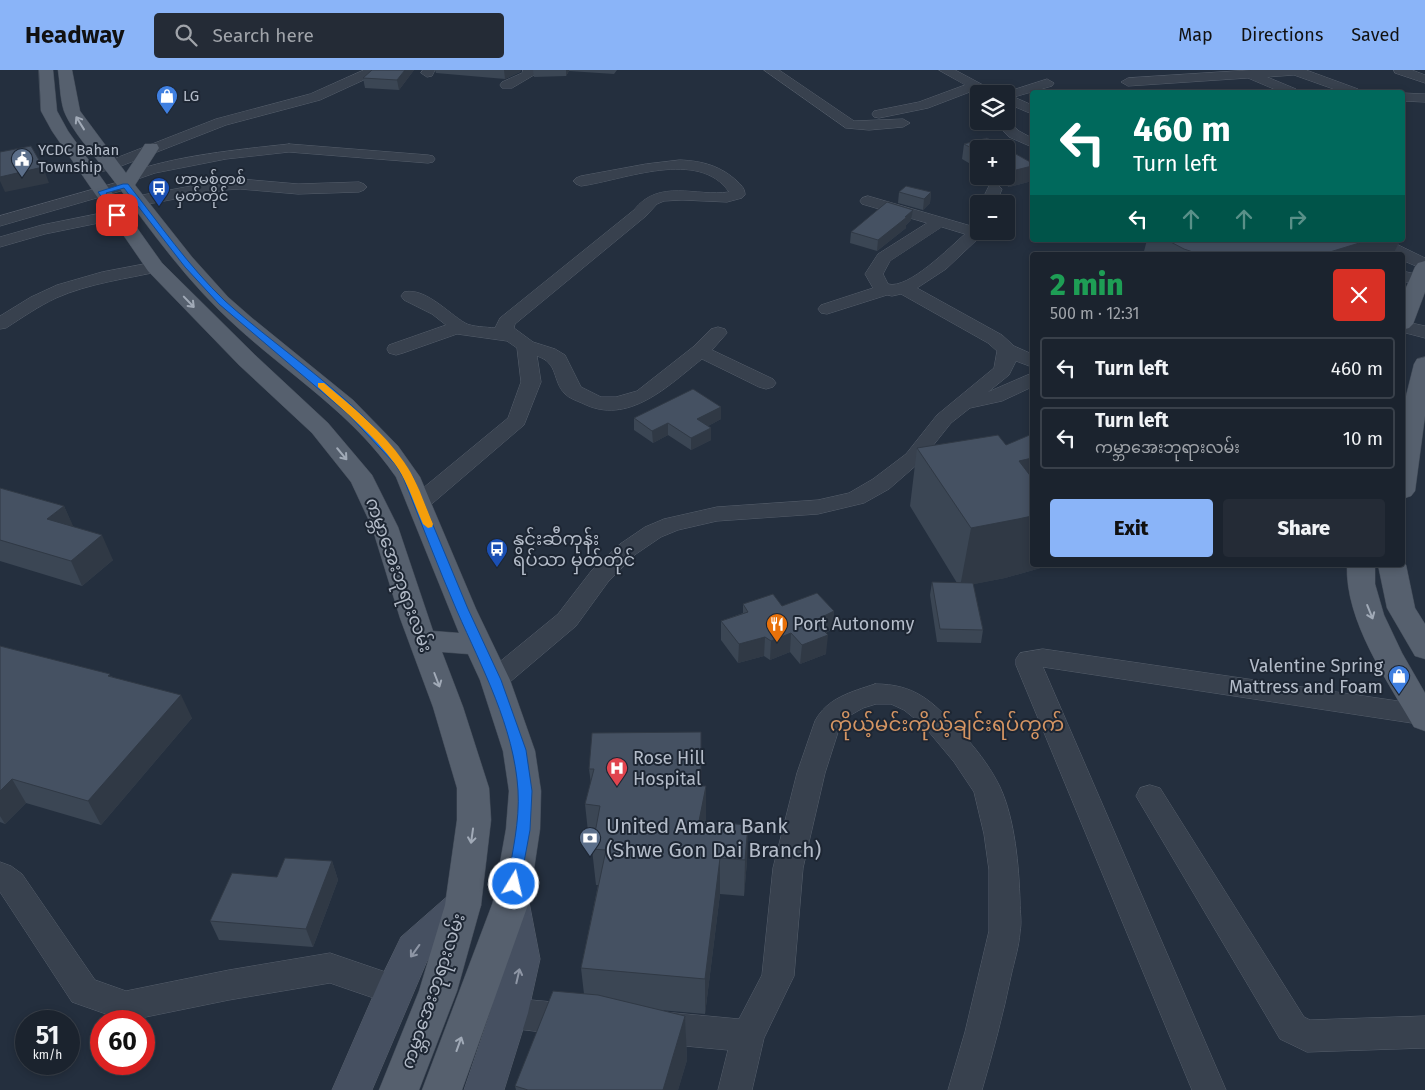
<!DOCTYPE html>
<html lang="en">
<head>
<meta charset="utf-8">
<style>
  body { margin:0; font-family:"Fira Sans","Noto Sans Myanmar",sans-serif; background:#242b36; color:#f1f3f6; height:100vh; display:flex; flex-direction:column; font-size:19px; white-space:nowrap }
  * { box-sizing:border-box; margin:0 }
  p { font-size:16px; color:#a0a4aa }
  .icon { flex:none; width:28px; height:28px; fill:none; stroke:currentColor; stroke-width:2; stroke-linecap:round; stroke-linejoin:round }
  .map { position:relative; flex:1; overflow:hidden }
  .details { position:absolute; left:1030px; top:182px; width:375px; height:315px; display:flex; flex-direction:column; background:#1b232e; border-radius:5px; box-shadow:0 2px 8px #0003,0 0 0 1px #39404a }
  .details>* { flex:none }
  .banner { position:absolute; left:1030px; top:20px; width:375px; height:152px; border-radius:5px; box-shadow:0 2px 8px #0003,0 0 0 1px #39404a; background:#00695c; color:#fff; overflow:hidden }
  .controls { position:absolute; left:970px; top:15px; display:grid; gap:10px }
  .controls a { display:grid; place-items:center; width:45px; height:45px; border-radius:5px; background:#1b232e; box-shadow:0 2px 8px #0003,0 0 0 1px #39404a; font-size:25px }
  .speed { position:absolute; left:15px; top:940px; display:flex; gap:10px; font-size:25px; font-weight:700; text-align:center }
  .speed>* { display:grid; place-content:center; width:65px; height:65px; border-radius:50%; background:#1b232e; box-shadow:0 2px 8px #0003,0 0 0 1px #39404a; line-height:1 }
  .speed small { font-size:12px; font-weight:400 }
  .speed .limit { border:8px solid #d22; background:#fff; color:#111 }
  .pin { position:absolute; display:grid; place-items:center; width:42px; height:42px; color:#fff; margin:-21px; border-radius:10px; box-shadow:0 2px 8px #0006 }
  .me { position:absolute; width:55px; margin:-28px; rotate:9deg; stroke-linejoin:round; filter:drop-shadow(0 0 4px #0008) }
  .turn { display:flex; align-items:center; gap:18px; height:105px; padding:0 20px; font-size:22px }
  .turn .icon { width:65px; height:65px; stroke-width:2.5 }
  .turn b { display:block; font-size:35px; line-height:42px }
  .lanes { display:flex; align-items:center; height:48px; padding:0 20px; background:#0003; justify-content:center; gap:25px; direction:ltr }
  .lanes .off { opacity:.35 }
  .round { display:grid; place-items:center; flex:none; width:52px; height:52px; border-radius:5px; background:#242b36 }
  .overview { display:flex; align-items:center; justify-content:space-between; height:85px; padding:0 20px }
  h1 { font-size:30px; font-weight:800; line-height:38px; color:#1e9e55 }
  .button { display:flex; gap:10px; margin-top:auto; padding:10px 20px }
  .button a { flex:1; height:58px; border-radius:5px; background:#8ab4f8; color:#111; font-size:20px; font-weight:800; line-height:58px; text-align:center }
  .button a+a { background:#242b36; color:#f1f3f6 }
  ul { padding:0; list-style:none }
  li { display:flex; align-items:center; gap:15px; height:62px; margin:0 10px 8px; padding:0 10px; border:2px solid #39404a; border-radius:5px }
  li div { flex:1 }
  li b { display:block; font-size:19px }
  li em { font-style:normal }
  header { display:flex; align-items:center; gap:30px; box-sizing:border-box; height:70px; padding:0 25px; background:#8ab4f8; color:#111 }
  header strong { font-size:24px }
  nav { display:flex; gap:28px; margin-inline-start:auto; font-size:18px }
  .search { width:350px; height:45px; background:#242b36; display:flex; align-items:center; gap:12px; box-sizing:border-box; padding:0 18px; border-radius:5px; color:#a0a4aa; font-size:19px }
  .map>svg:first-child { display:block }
</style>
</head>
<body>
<header>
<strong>Headway</strong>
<div class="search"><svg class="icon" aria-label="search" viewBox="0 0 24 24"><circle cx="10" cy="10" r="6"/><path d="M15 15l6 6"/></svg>Search here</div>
<nav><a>Map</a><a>Directions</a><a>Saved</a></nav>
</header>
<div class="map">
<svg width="1425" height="1020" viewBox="0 0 1425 1020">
  <rect width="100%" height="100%" fill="#242f3e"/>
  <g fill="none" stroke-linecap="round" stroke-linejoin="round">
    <g stroke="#565f6c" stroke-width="1">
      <g id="minor">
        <path d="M364,0H380L379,3L320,30L226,55L116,98L88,105L83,104L81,101L83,98L106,92L216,49L310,24Z"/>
        <path d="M423,0H435L432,6L427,7L421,3Z"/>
        <path d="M523,0H535L534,5L512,18H502L500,15L502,12L522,3Z"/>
        <path d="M764,0H779L854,51L903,49L910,53L903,57L869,60L846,58Z"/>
        <path d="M939,0H955L1000,24L1047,9L1054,13L1052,16L1014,27L1032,35V44L1006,33V24H983L975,20L928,38L879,48L874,47L872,44L874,41L919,32L965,15Z"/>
        <path d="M1251,0H1306L1358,19L1360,22H1342L1294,5L1267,7L1296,19L1297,22H1281L1248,8L1128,16L1121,12L1128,8Z"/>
        <path d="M1394,0H1412L1425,5V13L1395,3Z"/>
        <path d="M1402,23L1425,24V32L1402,31Z"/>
        <path d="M1006,49L1019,61L1032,68V77L1009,67L993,51H1006Z"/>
        <path d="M289,74L428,85L433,86L435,89L433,92L428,93L289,82L226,89L155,103L132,111L127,109L124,106L127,103C179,85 235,80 289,74Z"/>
        <path d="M680,90C703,91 721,96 738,112C742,116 745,119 745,125L742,128L727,132L682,130L664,131L657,134L646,146L515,254L514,258L533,272L555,279L565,285L581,317L601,327H616L637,321L693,277L711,259L718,257L725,259L727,263L712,280L773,309L776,313L773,317L766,319L759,317L702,289C669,315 628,357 582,333C577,331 569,328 565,324C552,311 559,293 537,286L541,312L524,355L427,438L419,440L411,438L408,433L411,428L508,348L521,312L517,278L507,271L457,264L403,283L396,285L389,283L387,279L389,275L446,255L432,244L404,230L401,226L404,222C425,217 448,243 465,253C472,257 486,257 495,258L500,248L634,140C659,108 696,127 729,122C699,78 624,110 581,116L576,114L573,111L576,108L581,106L646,94Z"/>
        <path d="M240,109L298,114L359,112L364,114L367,117L364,120L359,122L298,124L240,119L224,120L137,136L131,134L129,131L131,128L137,126L224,110Z"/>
        <path d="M126,110L131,112L134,115L131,118L0,156V146Z"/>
        <path d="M994,114L999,116L1002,119L996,134H980L989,116Z"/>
        <path d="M868,126L971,156L973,153L979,151V161H984L982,165L946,199L917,218L1002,265L1014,276L1032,284V297L1016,291L1009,305L988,322L1032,303V317L1002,331L970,338L951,353L920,392L889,419L864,433L818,444L717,451L678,460L661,467L636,484L608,512L576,556L504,617L495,619L486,617L482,610L486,603L558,544L592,500L620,474L645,457L664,449L717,437L818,430L849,423L873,409L906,384L937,345L994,298L997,281L988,273L901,224L892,226L887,225L827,244L821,243L818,239L821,235L873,218L865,204L878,184L927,153L862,134L860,131L862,128ZM942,157L965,164C950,177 908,220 888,214L883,204L890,191Z"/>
        <path d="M117,140L123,142L125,145L123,148L45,164L0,177V167L42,155Z"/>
        <path d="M1367,170H1388L1425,188V200L1402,190V185H1392L1369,173Z"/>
        <path d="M155,192L161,193L164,197L161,201C126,209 90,213 56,228C39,236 23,247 6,258L0,259V246L31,227L57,215L102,202Z"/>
        <path d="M1402,201L1425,206V214L1419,215L1402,211Z"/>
        <path d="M1402,251L1425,256V268L1402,262Z"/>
        <path d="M1043,579L1425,635V655L1043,597L1226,1020H1192L1016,595V589L1020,583Z"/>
        <path d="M875,614C915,614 932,631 958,659C974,676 990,696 1000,717C1015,749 1019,797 1020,832C1020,842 1022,852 1020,862C1019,877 1014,892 1011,906C1003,945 993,982 982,1020H948L965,962L989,861V800L984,764L974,722L954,692L924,656L904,640L891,634H876L863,638L849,646L840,656L825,703L803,798L794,906L764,968L752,1020H718L728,980L653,973L641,968L636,957L641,946L653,941L739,949L762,905L773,798L797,703L815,651C827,628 851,622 875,614Z"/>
        <path d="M1150,715L1160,718L1304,947L1310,950L1425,946V978L1307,982L1280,969L1136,726L1140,718Z"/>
        <path d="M0,792L11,796L22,804L95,910L126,921L229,900L330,883L406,909L410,920L406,931L394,935L330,913L229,930L126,951L72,932L0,822Z"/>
        <path d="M509,928L575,934L587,939L592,950L587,961L575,966L509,958L497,954L492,943L497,932Z"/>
      </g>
    </g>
    <g stroke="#565f6c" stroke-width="1">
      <g id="secondary">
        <path d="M511,817L524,821L529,832L540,889L528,943L504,1020H464L490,943L504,889L493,832L498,821Z"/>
        <path d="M463,820L476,824L481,835L476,846L427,891L372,1020H332L381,908L401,867L450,824Z"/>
      </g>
    </g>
    <g stroke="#414a57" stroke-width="1">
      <g id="primary">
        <path d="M39,0H53L57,41L68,61L162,193L255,285L328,353L372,405L398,457L433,561L459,563L396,407C353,344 292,307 237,257C190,215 154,165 117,115C102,94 73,64 64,41C60,29 60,13 58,0H72L80,41L126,103L145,74H157L159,78L135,115L192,187L228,227L252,248L353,330L398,376L420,407L476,539L510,610L535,681L541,721L540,759L529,832L462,1020H422L493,832L506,759L509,721L503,681L480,610L468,584L442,582L463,637L489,718L491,750L481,835L457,921L419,1020H379L419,921L445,835L457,750V718L433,637L400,548L372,457L351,412L312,363L239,295L148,201L52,61L41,41Z"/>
        <path d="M1425,191V222L1413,254L1409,258L1402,260V227L1415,197L1418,193Z"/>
        <path d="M1425,287V346L1415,421L1411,426L1402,429V342L1414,294L1417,289Z"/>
        <path d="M1402,490L1406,495L1415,538L1425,554V589L1415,586L1387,538L1378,495H1402Z"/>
        <path d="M1347,495H1375V514L1384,545L1402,583L1425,623V661L1414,657C1387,610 1345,551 1347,495Z"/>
      </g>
    </g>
    <use href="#minor" fill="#38414e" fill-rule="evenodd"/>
    <use href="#secondary" fill="#465061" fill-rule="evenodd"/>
    <use href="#primary" fill="#56606e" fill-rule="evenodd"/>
  </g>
  <g fill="#3b4654">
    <path d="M414,0L399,20L365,18L363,8Z"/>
    <path d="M435,0H521L520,2L505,9L436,3Z"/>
    <path d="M533,0H617L614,4L569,1L566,6L534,7Z"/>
    <path d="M987,68L1032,93V111L1009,117L992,106H1006V79H979V99L962,89L964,74Z"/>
    <path d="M899,122H931L930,133L923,140L898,133Z"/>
    <path d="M913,140L911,150L906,155V158L877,181L850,173L851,162Z"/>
    <path d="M1147,170H1400L1393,185H1143Z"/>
    <path d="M634,348L721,349L708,356L711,370L691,380L668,365L653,373L634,360Z"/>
    <path d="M1006,375L1032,495H1044V497L1005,508L973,514L983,560L981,573L937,572L930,525L932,512L957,513L910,436L917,378Z"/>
    <path d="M0,418L64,436L73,457L113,490L82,516L0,491Z"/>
    <path d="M743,534L782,536L834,541L832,559L826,563V584L800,594L790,582L770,590L764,586L738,593L721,570V551L743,543Z"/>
    <path d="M0,576L111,606L192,648L101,755L26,733L5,754L0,752Z"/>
    <path d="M701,662V716H706V752L747,791L744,826L720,824L705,944L660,940L685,946L687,990L678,1020H516L515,1016L584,924L581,898L598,815H596L592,779L593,771H589L585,734L591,714L589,699Z"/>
    <path d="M332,791L338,810L313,877L219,870L210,851L277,807Z"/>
  </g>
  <g fill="#303945">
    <path d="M405,0H414L399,20L397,10Z"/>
    <path d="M504,0H521L520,2L505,9Z"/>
    <path d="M566,0H569V1L566,6Z"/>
    <path d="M1032,96V111L1009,117L1012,101Z"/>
    <path d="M43,97L49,113L5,122L0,111V107Z"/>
    <path d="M931,122L930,133L923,140L924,129Z"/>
    <path d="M913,140L911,150L906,155V158L877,181L878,170Z"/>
    <path d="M1369,170H1400L1393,185H1320Z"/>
    <path d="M721,337V349L697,362V349Z"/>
    <path d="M668,353V365L653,373L652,361Z"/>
    <path d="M711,358V370L691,380V368Z"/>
    <path d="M1032,388V444L1019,391Z"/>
    <path d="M64,436L75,460L47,449Z"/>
    <path d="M1032,446V495H1044V497L1005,508L960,517L971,458Z"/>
    <path d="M102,465L113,490L82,516L71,491Z"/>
    <path d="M834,541L832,559L812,570L814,551Z"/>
    <path d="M791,563L790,582L770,590L771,571Z"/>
    <path d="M828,565L826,584L800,594L802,575Z"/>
    <path d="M765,567L764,586L738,593L739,574Z"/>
    <path d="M181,625L192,648L101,755L88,731Z"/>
    <path d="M701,662V740L706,716V753L699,751Z"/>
    <path d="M12,709L26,733L5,754L0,746V721Z"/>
    <path d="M748,755L747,791L744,826L745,790Z"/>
    <path d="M720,788V824L705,944V909Z"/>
    <path d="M332,791L338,810L313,877L306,859Z"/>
    <path d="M685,946L687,990L678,1020H663Z"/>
  </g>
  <g fill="#455162" stroke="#303945">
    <path d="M372,0H405L397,10L363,8Z"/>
    <path d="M987,68L1032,93V96L1012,101L1006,98V79H979V82L964,74Z"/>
    <path d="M31,76L43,97L0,107V82Z"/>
    <path d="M906,116L931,122L924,129L899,122Z"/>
    <path d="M887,132L913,140L905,147H907L878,170L851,162Z"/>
    <path d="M1167,170H1369L1320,185H1202L1184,179Z"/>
    <path d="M693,319L721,337L697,349L711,358L691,368L668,353L652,361L634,348Z"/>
    <path d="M1032,364V388L1019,391L1032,408V446L1018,449L971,458L917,378L998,365L1006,375Z"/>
    <path d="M0,418L64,436L47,449L102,465L71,491L0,470Z"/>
    <path d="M932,512L973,513L983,560L940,559Z"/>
    <path d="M817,523L834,541L814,551L828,565L802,575L791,563L771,571L765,567L739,574L721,551L748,542L743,534L773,524L782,536Z"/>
    <path d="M0,576L110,604L108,606L181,625L88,731L12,709L0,721Z"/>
    <path d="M701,662V716H706L699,751L748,755L745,790L720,788L705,909L581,898L606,780L592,779L600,736L585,734L594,699H589L592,663Z"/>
    <path d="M285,788L332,791L306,859L210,851L232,803L277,807Z"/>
    <path d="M553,921L598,925L685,946L663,1020H528L515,1016Z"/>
  </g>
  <defs><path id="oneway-shaft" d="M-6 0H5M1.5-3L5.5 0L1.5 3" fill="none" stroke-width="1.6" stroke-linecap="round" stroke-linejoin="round" transform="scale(1.25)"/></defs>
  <g stroke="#a1aab7">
    <use href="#oneway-shaft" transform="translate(80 53) rotate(-122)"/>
    <use href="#oneway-shaft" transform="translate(189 232) rotate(46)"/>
    <use href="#oneway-shaft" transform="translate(342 384) rotate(50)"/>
    <use href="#oneway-shaft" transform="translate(1370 542) rotate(68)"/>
    <use href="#oneway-shaft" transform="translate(437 610) rotate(69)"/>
    <use href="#oneway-shaft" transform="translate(472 766) rotate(98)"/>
    <use href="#oneway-shaft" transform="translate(459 974) rotate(-70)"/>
  </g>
  <g stroke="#8e96a5">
    <use href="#oneway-shaft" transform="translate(415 881) rotate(126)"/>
    <use href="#oneway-shaft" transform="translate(518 906) rotate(-77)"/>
  </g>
  <path fill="#1a73e8" stroke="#114b97" d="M123,114H128C159,153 189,197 225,231C285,285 372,338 413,407L468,539L501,610L526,680L532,721L530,760L519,819L514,820L509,819L507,814C512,784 520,751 518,720C514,657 482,598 457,541C438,497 421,452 403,407L395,394L348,344L219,234L185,197L124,118L106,123L121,145L115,146L98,122Z"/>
  <path fill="#f59e0b" d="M318,313H324C352,337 383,361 404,392C417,410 424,433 433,454L432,457L428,458L423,454C414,434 408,412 395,394C374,365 344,341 318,317Z"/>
  <defs>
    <g id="shop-pin" transform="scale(1.125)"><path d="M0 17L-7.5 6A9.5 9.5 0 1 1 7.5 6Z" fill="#3f7fe0" stroke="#1d2633"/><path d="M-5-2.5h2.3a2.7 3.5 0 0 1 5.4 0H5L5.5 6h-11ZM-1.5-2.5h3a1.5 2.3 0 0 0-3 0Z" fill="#fff"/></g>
    <g id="civic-pin" transform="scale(1.125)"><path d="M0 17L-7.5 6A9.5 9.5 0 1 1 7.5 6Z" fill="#5c6f8a" stroke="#1d2633"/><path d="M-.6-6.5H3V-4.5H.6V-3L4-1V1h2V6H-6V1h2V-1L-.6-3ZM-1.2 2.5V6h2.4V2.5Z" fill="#fff"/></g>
    <g id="bus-pin" transform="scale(1.125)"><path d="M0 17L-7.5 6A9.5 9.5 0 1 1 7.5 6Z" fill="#1a4fb4" stroke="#1d2633"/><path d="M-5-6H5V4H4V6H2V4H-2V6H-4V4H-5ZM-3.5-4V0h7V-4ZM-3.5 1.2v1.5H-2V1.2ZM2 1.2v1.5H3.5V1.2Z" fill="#fff"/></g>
    <g id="restaurant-pin" transform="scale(1.125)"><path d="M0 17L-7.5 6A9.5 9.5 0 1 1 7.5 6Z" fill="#e8710a" stroke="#1d2633"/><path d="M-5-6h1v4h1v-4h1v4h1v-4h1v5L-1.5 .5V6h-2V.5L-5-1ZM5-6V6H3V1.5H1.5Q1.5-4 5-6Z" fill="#fff"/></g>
    <g id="hospital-pin" transform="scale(1.125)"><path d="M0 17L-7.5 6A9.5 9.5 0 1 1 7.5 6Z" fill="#e0444e" stroke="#1d2633"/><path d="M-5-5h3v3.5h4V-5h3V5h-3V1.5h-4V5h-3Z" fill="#fff"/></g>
    <g id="bank-pin" transform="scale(1.125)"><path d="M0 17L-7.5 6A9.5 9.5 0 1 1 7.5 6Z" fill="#5c6f8a" stroke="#1d2633"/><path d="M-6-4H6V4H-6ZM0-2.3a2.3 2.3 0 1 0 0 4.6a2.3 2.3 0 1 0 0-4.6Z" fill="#fff"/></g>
  </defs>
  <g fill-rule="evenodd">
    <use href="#shop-pin" x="167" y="26"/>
    <use href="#civic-pin" x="22" y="89"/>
    <use href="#bus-pin" x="159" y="118"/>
    <use href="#bus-pin" x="497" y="479"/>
    <use href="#restaurant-pin" x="777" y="554"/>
    <use href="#shop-pin" x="1399" y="606"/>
    <use href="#hospital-pin" x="617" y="698"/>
    <use href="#bank-pin" x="590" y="768"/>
  </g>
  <g text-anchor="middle" stroke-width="4" stroke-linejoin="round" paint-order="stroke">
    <g font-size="15" fill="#b4bcc9" stroke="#1d2633" text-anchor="start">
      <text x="183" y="31">LG</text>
      <text x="38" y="85">YCDC Bahan<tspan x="38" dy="17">Township</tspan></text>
      <text x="175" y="114">ဟာမစ်တစ်<tspan x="175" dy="17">မှတ်တိုင်</tspan></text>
    </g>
    <g font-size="18" fill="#b4bcc9" stroke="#1d2633" text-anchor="start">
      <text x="513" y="475">နှင်းဆီကုန်း<tspan x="513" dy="21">ရိပ်သာ မှတ်တိုင်</tspan></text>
      <text x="793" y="560">Port Autonomy</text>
      <text x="1383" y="602" text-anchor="end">Valentine Spring<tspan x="1383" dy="21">Mattress and Foam</tspan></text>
      <text x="633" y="694">Rose Hill<tspan x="633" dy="21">Hospital</tspan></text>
    </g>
    <g font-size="18" fill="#b4bcc9" stroke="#1d2633">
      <text transform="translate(399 505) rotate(70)" y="6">ကမ္ဘာအေးဘုရားလမ်း</text>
      <text transform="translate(433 921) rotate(-71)" y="6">ကမ္ဘာအေးဘုရားလမ်း</text>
    </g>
    <g font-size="20" fill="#d59563" stroke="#1d2633">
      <text x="947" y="661">ကိုယ့်မင်းကိုယ့်ချင်းရပ်ကွက်</text>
    </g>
    <g font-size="21" fill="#b4bcc9" stroke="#1d2633" text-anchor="start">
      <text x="606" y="763">United Amara Bank<tspan x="606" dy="24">(Shwe Gon Dai Branch)</tspan></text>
    </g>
  </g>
</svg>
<div class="controls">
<a><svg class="icon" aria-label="layers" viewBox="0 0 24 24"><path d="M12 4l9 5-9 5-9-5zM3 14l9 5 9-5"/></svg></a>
<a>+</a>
<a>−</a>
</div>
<div class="speed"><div>51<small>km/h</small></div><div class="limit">60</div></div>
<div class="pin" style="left:117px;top:145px;background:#d93025"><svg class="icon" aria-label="arrive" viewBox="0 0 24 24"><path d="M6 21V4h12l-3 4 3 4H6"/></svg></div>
<svg class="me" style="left:514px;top:814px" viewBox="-20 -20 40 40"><circle r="17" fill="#1a73e8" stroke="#fff" stroke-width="3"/><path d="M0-11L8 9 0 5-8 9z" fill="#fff"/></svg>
<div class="banner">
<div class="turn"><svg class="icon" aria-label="left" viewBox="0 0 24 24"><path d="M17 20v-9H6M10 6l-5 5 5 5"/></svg><div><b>460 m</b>Turn left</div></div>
<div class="lanes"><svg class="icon" aria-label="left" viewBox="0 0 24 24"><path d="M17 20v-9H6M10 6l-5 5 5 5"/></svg><svg class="icon off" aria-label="ahead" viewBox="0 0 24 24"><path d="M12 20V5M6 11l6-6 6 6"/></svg><svg class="icon off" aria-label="ahead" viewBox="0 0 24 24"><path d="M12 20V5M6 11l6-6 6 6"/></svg><svg class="icon off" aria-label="right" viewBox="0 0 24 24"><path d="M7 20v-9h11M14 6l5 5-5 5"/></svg></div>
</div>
<section class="details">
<div class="overview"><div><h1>2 min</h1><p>500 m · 12:31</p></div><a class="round" style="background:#d93025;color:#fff"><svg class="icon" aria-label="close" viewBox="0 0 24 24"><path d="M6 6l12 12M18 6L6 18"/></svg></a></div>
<ul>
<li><svg class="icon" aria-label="left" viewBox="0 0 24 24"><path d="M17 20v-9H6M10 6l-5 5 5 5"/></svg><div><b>Turn left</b></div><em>460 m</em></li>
<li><svg class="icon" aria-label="left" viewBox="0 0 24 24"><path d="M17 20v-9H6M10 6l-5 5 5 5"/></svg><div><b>Turn left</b><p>ကမ္ဘာအေးဘုရားလမ်း</p></div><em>10 m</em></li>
</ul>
<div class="button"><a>Exit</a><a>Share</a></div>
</section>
</div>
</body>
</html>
